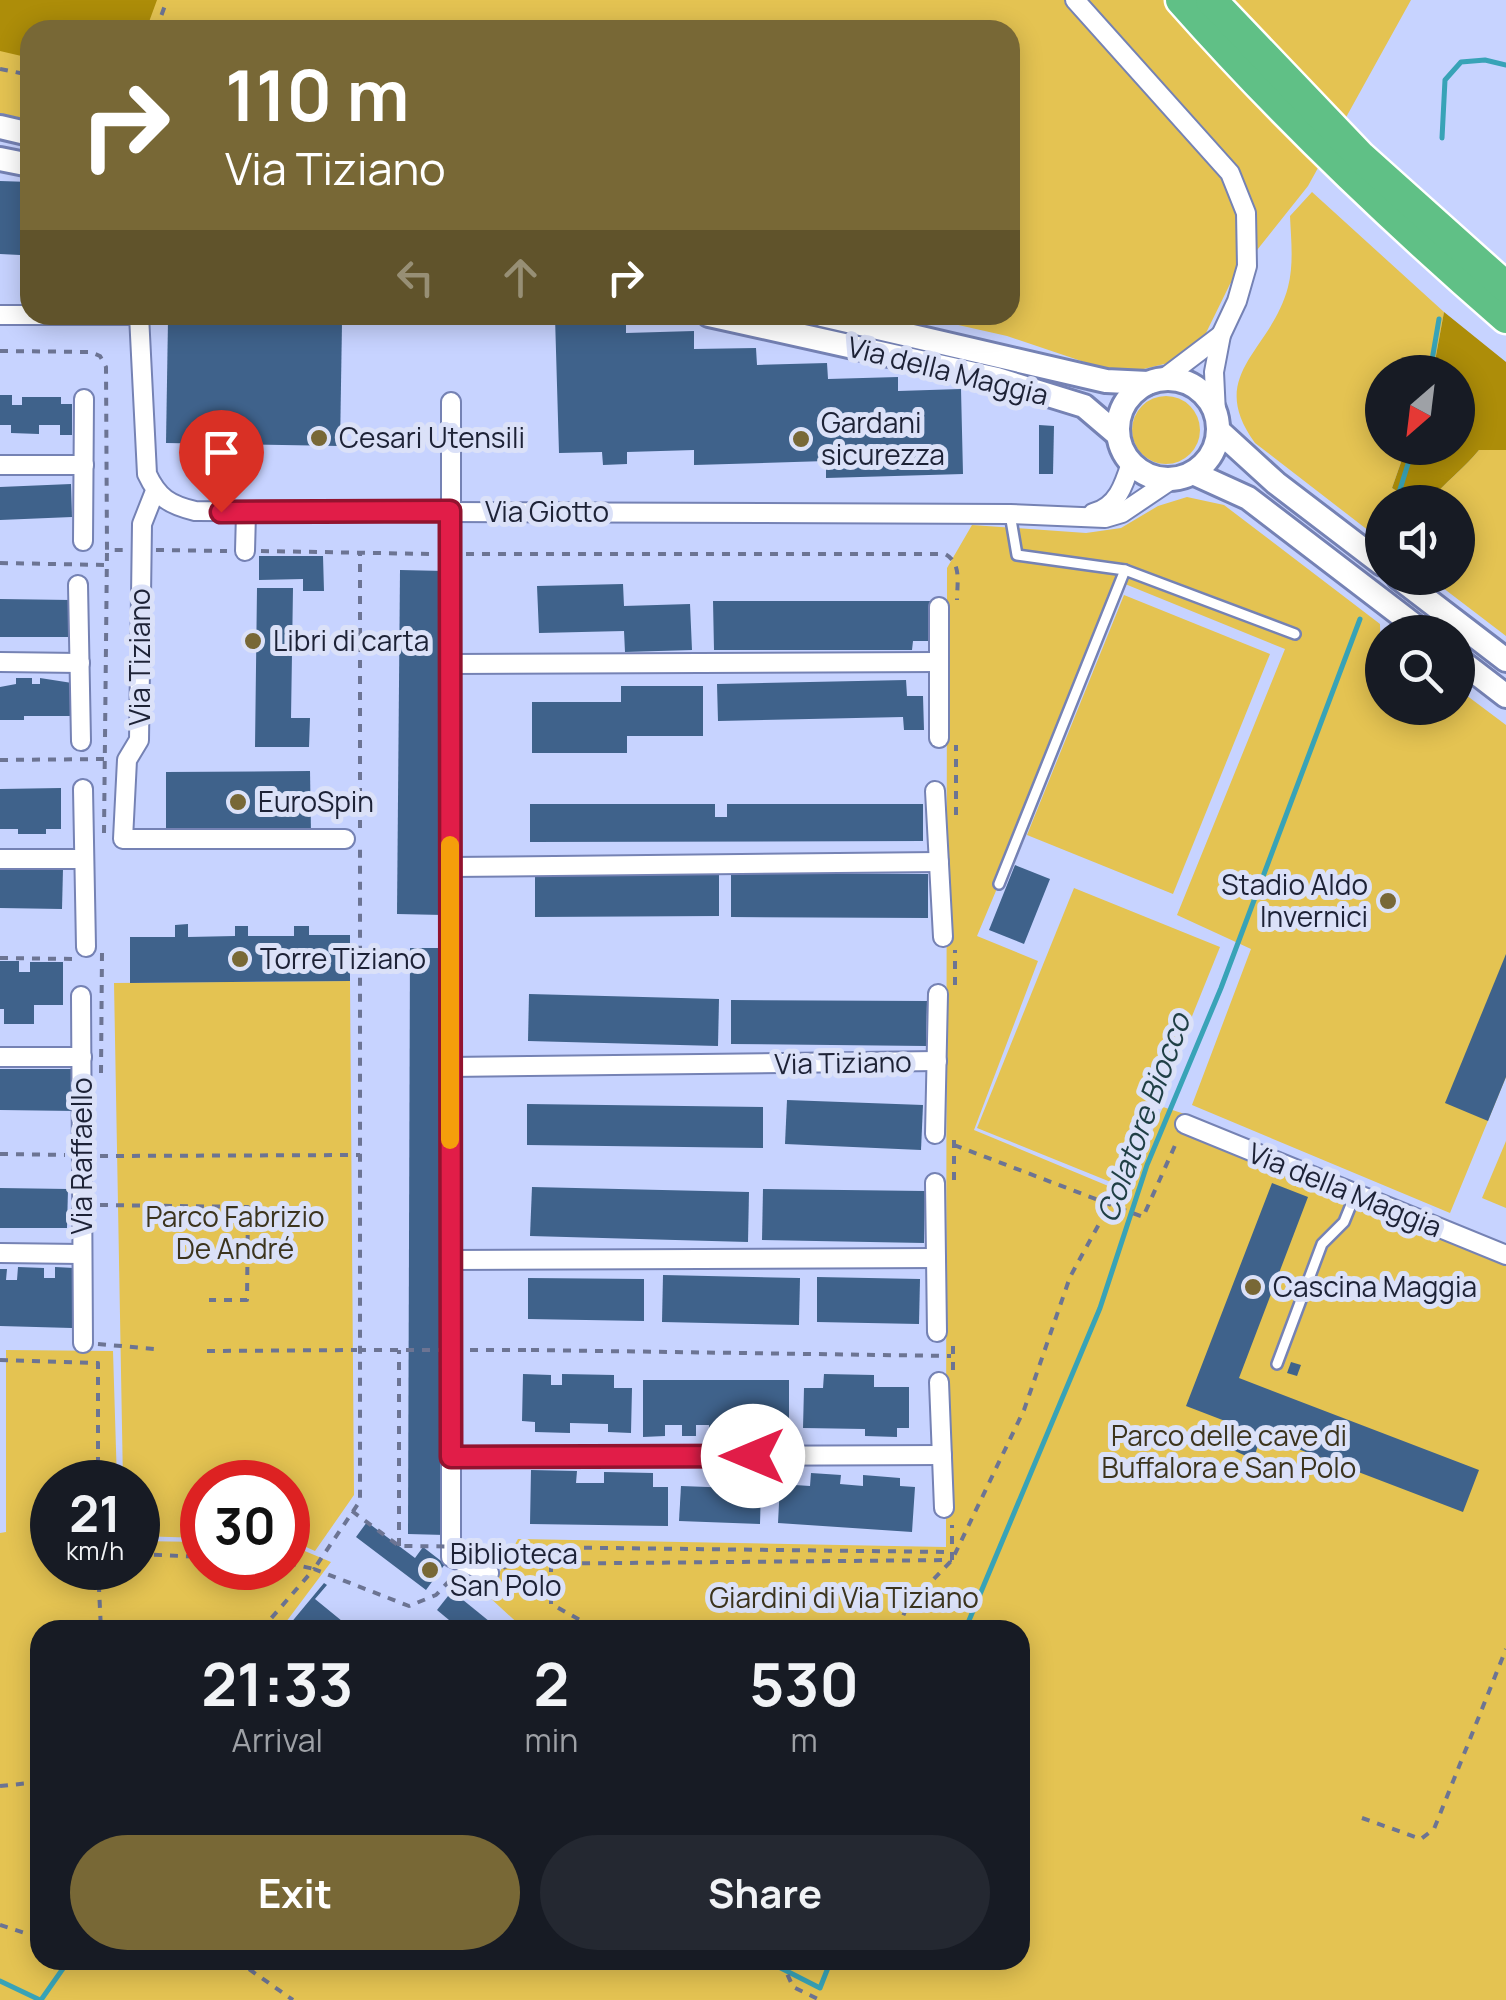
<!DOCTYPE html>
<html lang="en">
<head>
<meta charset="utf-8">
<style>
  body { margin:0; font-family:Manrope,sans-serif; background:#242831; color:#f1f3f6; height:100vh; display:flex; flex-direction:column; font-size:38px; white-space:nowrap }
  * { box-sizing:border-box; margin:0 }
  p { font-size:32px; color:#9ea1a6 }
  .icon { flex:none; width:55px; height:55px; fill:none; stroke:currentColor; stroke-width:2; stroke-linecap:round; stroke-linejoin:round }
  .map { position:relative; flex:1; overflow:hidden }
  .drawer { position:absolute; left:30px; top:1620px; width:1000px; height:350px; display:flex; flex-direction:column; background:#171b24; border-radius:30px; box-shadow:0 5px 25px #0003 }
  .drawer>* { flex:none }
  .banner { position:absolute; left:20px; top:20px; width:1000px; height:305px; border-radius:30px; box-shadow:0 5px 25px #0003; background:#786836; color:#fff; overflow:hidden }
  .needle { width:65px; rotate:208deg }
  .fabs { position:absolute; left:1365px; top:355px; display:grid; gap:20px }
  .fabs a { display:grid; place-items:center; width:110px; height:110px; border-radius:50%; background:#171b24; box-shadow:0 5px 25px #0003; font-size:50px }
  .speed { position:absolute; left:30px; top:1460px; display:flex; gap:20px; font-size:50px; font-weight:700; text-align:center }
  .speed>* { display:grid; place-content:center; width:130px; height:130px; border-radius:50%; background:#171b24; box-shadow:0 5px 25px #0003; line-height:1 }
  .speed small { font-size:25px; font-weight:400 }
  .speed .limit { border:15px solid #d22; background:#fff; color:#111 }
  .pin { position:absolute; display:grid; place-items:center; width:85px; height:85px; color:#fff; margin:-102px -42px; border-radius:50% 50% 50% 0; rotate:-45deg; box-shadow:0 0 10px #0007 }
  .pin .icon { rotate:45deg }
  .me { position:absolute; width:110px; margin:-55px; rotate:270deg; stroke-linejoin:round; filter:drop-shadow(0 0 8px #0008) }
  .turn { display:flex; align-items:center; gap:35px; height:210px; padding:0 40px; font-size:45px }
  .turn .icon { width:130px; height:130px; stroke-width:2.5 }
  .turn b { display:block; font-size:70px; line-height:85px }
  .lanes { display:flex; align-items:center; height:95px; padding:0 40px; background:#0003; justify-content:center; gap:50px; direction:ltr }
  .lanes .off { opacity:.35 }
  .eta { display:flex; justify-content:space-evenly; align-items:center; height:170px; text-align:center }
  .eta b { font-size:60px; font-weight:700; line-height:70px }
  .button { display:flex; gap:20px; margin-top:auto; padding:20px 40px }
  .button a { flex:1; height:115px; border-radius:60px; background:#786836; color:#fff; font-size:40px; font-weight:700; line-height:115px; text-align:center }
  .button a+a { background:#242831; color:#f1f3f6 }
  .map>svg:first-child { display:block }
</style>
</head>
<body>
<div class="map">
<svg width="1506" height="2000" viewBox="0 0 1506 2000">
  <rect width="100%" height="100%" fill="#c7d3ff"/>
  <g fill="#e4c352">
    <path d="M0,0H1411L1308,186L1230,284L1205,335L1181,360L1131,372L1105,369L1007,336L914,315H1010V30H30V120L0,113Z"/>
    <path d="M1312,192L1444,312L1433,372H1382V448H1406L1392,488L1414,502H1382V541L1255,443C1205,374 1271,352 1288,287C1294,264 1291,239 1290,216Z"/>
    <circle cx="1166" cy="430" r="34"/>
    <path d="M1479,450H1506V636L1430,578H1458V502H1430C1444,482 1464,469 1479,450Z"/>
    <path d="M1187,497L1224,505L1380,624L1382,708H1458V689L1506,725V1077L1450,1213L1192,1105L1251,949L1177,915L1285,649L1125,584L977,936L1038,961L974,1130L1125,1193L1163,1107L1191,1116L1185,1135L1506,1266V2000H0V1533L6,1532V1350L113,1351L117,1482H52V1568H138V1541L202,1542V1568H288V1544L331,1562L280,1630H40V1960H1020V1630H525L487,1595L518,1539L946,1547L947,568L972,525L1086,533L1121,528L1158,506Z"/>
    <path d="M1124,595L1270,654L1173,894L1027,835Z"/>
    <path d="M1074,888L1220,947L1123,1187L977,1128Z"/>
    <path d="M350,981L354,1495L315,1551L288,1539V1482H202V1538L138,1536V1482H123L114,983Z"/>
    <path d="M1506,1141V1208L1482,1198Z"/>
  </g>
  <g fill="#ad8d09">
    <path d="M0,0H157L146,30H30V58L0,51Z"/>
    <path d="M1444,312L1506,362V450H1479C1464,469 1444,482 1430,502H1414L1392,488L1406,448H1458V372H1433Z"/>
  </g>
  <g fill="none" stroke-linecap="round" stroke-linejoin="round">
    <g stroke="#38a3b7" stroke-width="5">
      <path d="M1442,138L1445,80L1461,62L1485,60L1506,65"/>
      <path d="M1430,372L1439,319"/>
      <path d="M1396,502L1413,448"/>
      <path d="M965,1630L1100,1308L1147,1165L1221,988L1360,619"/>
      <path d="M765,1960L820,1988L831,1960"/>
      <path d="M0,1981L40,2000"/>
      <path d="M41,2000L69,1960"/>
    </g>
  </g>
  <g fill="#3f628b">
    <path d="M0,181L30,182V241H20V255L0,254Z"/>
    <path d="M626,315V333L694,331V349L756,348L757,365L827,363L828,379L898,377V391L961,389L963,474L826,478V461L694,465V450L627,452V464L603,465L602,452L559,453L555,317Z"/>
    <path d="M168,320L342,323L340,446L166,443Z"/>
    <path d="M0,395H12V405H22V397H61V404H72V435H60V425H39V434L11,433V425H0Z"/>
    <path d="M1039,425L1054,426L1053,474H1039Z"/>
    <path d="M71,484L72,517L0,520V487Z"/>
    <path d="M259,556H323L324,591H303V579L259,580Z"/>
    <path d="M400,570L445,571L443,915L397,914Z"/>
    <path d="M623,584L624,606L690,604L692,650L625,652L624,631L539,633L537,586Z"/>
    <path d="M257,588H293L291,718H310L309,747H255Z"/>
    <path d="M0,599L71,600V637H0Z"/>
    <path d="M713,601H930V641H913L912,650H714Z"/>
    <path d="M16,678H32V684H40V678L72,683V716H24V720H0V687L16,684Z"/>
    <path d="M906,680L907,696H923L924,730H904L903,717L718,721L717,684Z"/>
    <path d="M621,686H703V736H627V753H532V702H621Z"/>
    <path d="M310,771L311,833L166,834V772Z"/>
    <path d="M61,788V829H46V834H18V829H0V789Z"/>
    <path d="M530,804H715V817H727V804H923V841L530,842Z"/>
    <path d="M1015,865L1050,879L1024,944L989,930Z"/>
    <path d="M0,868L63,869L62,909L0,908Z"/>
    <path d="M719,870V916L535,917V871Z"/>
    <path d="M731,873L928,874V918L731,917Z"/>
    <path d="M188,924V937L235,936V926H248V936H294V926H309V935H350V981L130,983V937H175V925Z"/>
    <path d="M410,948H448L445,1535L408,1534Z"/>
    <path d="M1506,954V1077L1488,1121L1445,1103Z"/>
    <path d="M0,961H19V972H30V962H63V1005H34V1024H4V1009H0Z"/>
    <path d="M529,994L719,999L718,1046L528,1041Z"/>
    <path d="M731,1000L927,1001L926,1046L731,1044Z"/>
    <path d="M0,1069H76V1111L0,1110Z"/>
    <path d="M787,1100L923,1105L921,1150L785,1144Z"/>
    <path d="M527,1104L763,1107V1148L527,1145Z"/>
    <path d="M1272,1183L1308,1197L1239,1378L1479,1470L1463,1512L1186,1406Z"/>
    <path d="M532,1187L749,1192L748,1242L530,1236Z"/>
    <path d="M0,1188L68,1189L67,1228H0Z"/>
    <path d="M763,1189L925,1191L924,1243L762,1240Z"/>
    <path d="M18,1267L44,1268V1278H55V1267L74,1268L72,1328L0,1326V1269H7L6,1280H17Z"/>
    <path d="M663,1275L800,1278L799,1325L662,1322Z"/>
    <path d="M817,1277L920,1279L919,1324L817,1322Z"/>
    <path d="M528,1278L644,1279V1321L528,1319Z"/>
    <path d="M1291,1362L1301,1365L1297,1376L1287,1373Z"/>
    <path d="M523,1374L551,1375V1385H562V1374L614,1375V1388H632L631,1433L608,1432V1424L570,1423V1433L535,1432V1422L522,1421Z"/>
    <path d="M824,1374L874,1375V1387H909V1428H897V1437L865,1436V1429L803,1428L804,1388H823Z"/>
    <path d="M643,1380H789V1436L769,1435V1426H752V1433H738V1425H727V1435H709V1425H696V1436H682V1425H665V1436L643,1437Z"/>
    <path d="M1244,1437L1258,1445L1255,1455L1248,1457L1233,1450L1232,1441Z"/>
    <path d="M531,1470L577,1471L576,1483H604V1472L653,1473V1487H668V1526L530,1524Z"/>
    <path d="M811,1473L841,1475L840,1484L863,1486V1475L900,1478V1486L915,1487L912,1532L778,1523L780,1484L810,1486Z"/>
    <path d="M681,1486L761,1489L760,1524L679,1521Z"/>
    <path d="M367,1522L415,1558L423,1547L445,1564L426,1590L356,1537Z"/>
    <path d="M324,1583L327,1585L315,1599L353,1630H285Z"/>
    <path d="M452,1591L500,1630H461L437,1610Z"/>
  </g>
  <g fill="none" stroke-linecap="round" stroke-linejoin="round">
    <g stroke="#7582b4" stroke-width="14">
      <g id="service">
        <path d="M1010,514L1017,555L1125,570L1295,634"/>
        <path d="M999,884L1125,570"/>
        <path d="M1277,1364L1322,1244L1344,1222L1355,1195"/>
      </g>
    </g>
    <g stroke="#7582b4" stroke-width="22">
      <g id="minor">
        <path d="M1075,0L1230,173L1246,213L1247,266L1237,301L1221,335L1214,372L1216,414"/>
        <path d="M0,315H139"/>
        <path d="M139,315L147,474C158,498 170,505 195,511L1010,514L1105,518L1122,513L1171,480"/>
        <path d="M1163,379L1221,335"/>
        <path d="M451,402V1557L489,1573"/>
        <path d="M0,465H84"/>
        <path d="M155,491L142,524L139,740L127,760L123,839H345"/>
        <path d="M1093,513C1117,507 1124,485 1131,463"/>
        <path d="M83,541L84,399"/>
        <path d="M245,551L246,513"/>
        <path d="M78,585L81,741"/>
        <path d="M939,607V738"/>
        <path d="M0,662L80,663"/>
        <path d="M450,664L939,662"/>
        <path d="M83,789L86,947"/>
        <path d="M935,791L943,937"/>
        <path d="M0,859H84"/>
        <path d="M450,867L939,862"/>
        <path d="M81,996L83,1343"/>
        <path d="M0,1057H82"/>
        <path d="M450,1067L937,1061"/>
        <path d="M1185,1124L1506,1255"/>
        <path d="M935,1134L938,994"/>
        <path d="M935,1183L937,1332"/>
        <path d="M0,1253L81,1254"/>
        <path d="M451,1260L936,1258"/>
        <path d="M939,1382L944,1508"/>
        <path d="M451,1457L942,1455"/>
      </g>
    </g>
    <g stroke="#7582b4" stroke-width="28">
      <g id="tertiary">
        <path d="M0,127L30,134"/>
        <path d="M0,159L30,165"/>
        <path d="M709,315L997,379L1084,406L1118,435"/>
        <path d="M822,315L1106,381L1148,383"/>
        <circle cx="1168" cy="429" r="50"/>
        <path d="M1219,431L1276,483L1382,564"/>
        <path d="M1193,473L1248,498L1423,632"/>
        <path d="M1399,578L1506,660"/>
        <path d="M1458,659L1506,696"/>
      </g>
    </g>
    <g stroke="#fff" stroke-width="35">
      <g id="trunk">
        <path d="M1181,0C1282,114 1391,218 1506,318"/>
        <path d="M1211,0L1361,157L1506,287"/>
      </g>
    </g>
    <g stroke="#6c7493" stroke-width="4" stroke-dasharray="8 8" stroke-linecap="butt">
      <path d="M156,30L167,0"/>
      <path d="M0,69L30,75"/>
      <path d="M0,351L90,352L100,356L106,367L107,550H127"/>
      <path d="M156,550L227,551"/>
      <path d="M261,551L432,554"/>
      <path d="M466,554H945C962,563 957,583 957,600"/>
      <path d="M0,563L106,565"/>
      <path d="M0,760L104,759"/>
      <path d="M956,815V745"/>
      <path d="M360,828V553"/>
      <path d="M104,833L107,550"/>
      <path d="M0,958L75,959"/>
      <path d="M955,985V950"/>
      <path d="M101,1073L102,953"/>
      <path d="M954,1145L1143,1217L1177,1141"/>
      <path d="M0,1154L65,1155"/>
      <path d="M100,1156L360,1155"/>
      <path d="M954,1180V1135"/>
      <path d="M100,1205L248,1207L247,1300H209"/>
      <path d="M98,1344L155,1349"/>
      <path d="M531,1350L951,1356"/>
      <path d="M207,1351L357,1350"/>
      <path d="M0,1360L98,1363V1482"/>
      <path d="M953,1370V1340"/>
      <path d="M399,1546V1350"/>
      <path d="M520,1547L950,1552"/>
      <path d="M138,1554L202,1557"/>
      <path d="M952,1560V1525"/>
      <path d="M288,1563L314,1569L360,1501V848"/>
      <path d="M551,1564V1604L598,1630"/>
      <path d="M98,1568L101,1630"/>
      <path d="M503,1568L511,1564L952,1560"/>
      <path d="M261,1630L314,1569L409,1606L436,1595L452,1578"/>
      <path d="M897,1630L907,1607L952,1560L1024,1410L1070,1277L1110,1204"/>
      <path d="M0,1786L40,1782"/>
      <path d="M1362,1818L1421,1839L1434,1829L1506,1649"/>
      <path d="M0,1925L25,1933L40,1931"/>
      <path d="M236,1960L293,2000"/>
      <path d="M781,1960L793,1987L820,2000"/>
    </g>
    <use href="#service" stroke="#fff" stroke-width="9"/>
    <use href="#minor" stroke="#fff" stroke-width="18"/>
    <use href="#tertiary" stroke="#fff" stroke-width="22"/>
    <use href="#trunk" stroke="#60c086" stroke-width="30"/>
    <g stroke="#6c7493" stroke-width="4" stroke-dasharray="8 8" stroke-linecap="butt">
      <path d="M358,1350H531"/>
      <path d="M352,1511L399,1546L520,1547"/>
    </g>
  </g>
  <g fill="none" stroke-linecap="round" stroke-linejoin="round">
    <g stroke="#92132f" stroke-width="25">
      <path id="route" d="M221,512L450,511L451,1457L753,1456"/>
    </g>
    <use href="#route" stroke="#e11d48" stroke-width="18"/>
    <path stroke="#f59e0b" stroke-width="18" d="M450,845V1140"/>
  </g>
  <g fill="#786836" stroke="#dbe1f8" stroke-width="4">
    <circle cx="319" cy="438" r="10"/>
    <circle cx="801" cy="439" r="10"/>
    <circle cx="253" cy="641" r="10"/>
    <circle cx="238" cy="802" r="10"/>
    <circle cx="1388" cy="901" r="10"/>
    <circle cx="240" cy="959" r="10"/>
    <circle cx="1253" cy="1287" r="10"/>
    <circle cx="430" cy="1570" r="10"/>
  </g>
  <g text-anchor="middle" stroke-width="10" stroke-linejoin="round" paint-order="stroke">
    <g font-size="28" fill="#1d2236" stroke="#dbe1f8">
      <text transform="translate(948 371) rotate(14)" y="10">Via della Maggia</text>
      <text x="547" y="522">Via Giotto</text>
      <text transform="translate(140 657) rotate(-90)" y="10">Via Tiziano</text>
      <text transform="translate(843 1063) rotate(-1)" y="10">Via Tiziano</text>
      <text transform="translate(82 1156) rotate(-90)" y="10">Via Raffaello</text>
      <text transform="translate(1345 1190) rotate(22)" y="10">Via della Maggia</text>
    </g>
    <g font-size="28" fill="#1d2236" stroke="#dbe1f8" text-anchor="start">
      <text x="821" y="433">Gardani<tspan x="821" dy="32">sicurezza</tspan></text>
      <text x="339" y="448">Cesari Utensili</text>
      <text x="273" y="651">Libri di carta</text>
      <text x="258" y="812">EuroSpin</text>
      <text x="1368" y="895" text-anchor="end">Stadio Aldo<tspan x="1368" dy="32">Invernici</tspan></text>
      <text x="260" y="969">Torre Tiziano</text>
      <text x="1273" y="1297">Cascina Maggia</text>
      <text x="450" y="1564">Biblioteca<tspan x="450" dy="32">San Polo</tspan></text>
    </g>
    <g font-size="28" fill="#3c341d" stroke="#dbe1f8">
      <text x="235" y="1227">Parco Fabrizio<tspan x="235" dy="32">De André</tspan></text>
      <text x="1229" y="1446">Parco delle cave di<tspan x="1229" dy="32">Buffalora e San Polo</tspan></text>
      <text x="844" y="1608">Giardini di Via Tiziano</text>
    </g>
    <g font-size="30" font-style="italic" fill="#1f3f45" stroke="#dbe1f8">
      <text transform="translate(1144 1118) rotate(-70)" y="10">Colatore Biocco</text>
    </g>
  </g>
</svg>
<div class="fabs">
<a><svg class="needle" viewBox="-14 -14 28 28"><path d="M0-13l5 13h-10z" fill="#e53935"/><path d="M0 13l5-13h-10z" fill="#9ea1a6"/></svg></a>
<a><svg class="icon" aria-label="sound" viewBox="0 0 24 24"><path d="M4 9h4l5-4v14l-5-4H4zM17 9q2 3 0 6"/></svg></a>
<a><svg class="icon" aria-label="search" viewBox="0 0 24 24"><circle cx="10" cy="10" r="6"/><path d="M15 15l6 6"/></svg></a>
</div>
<div class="speed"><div>21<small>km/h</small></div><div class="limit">30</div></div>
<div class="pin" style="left:221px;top:512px;background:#d93025"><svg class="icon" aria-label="arrive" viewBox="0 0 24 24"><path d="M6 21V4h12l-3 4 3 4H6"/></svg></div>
<svg class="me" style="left:753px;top:1456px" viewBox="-20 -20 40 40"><circle r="19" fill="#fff"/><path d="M0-13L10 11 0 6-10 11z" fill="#e11d48"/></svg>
<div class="banner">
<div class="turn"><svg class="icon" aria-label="right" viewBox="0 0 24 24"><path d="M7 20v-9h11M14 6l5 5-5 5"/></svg><div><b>110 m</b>Via Tiziano</div></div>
<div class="lanes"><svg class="icon off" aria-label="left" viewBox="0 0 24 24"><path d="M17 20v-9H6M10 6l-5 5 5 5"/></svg><svg class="icon off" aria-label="ahead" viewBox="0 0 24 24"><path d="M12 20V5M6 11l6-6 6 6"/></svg><svg class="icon" aria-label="right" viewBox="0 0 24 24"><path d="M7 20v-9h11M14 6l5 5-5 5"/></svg></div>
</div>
<section class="drawer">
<div class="eta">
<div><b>21:33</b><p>Arrival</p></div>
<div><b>2</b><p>min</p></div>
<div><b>530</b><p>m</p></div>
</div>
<div class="button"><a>Exit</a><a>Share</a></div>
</section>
</div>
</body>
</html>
